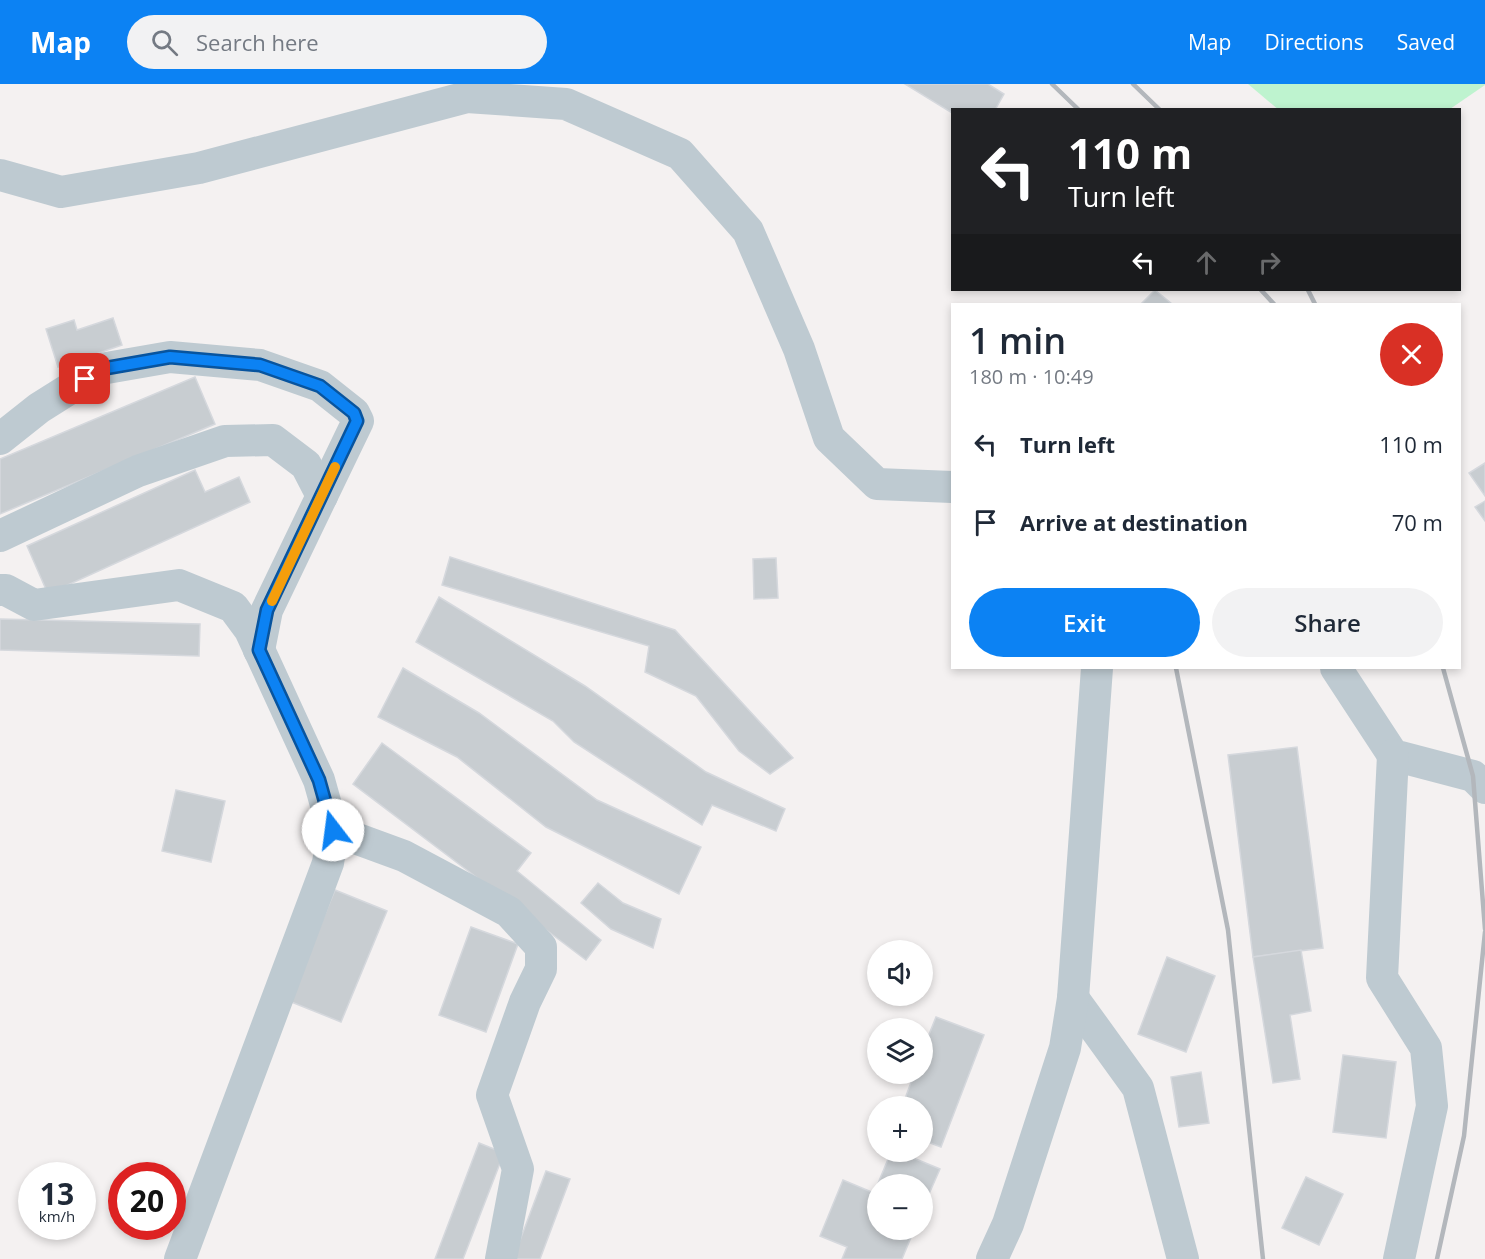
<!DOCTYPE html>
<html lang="en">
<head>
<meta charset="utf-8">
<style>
  body { margin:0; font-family:"Open Sans",sans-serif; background:#f2f2f3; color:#1f2937; height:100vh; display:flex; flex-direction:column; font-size:22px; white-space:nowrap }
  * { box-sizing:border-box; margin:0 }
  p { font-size:20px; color:#747a83 }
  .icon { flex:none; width:33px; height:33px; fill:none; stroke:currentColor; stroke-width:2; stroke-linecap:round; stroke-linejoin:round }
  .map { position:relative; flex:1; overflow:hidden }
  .side { position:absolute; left:951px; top:219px; width:510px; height:366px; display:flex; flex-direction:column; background:#fff; border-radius:0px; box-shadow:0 3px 9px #0003 }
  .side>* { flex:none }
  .guide { position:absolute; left:951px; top:24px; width:510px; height:183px; border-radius:0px; box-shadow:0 3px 9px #0003; background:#202124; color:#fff; overflow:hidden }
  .buttons { position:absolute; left:867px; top:856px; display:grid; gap:12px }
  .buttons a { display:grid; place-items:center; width:66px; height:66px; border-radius:50%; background:#fff; box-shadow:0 3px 9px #0003; font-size:30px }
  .speed { position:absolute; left:18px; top:1078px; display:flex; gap:12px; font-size:30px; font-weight:700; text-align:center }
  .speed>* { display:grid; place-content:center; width:78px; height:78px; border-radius:50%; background:#fff; box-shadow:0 3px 9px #0003; line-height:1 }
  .speed small { font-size:15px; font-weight:400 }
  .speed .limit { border:9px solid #d22; background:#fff; color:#111 }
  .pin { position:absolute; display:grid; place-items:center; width:51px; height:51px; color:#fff; margin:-26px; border-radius:12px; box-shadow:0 3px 9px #0006 }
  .me { position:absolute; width:66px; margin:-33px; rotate:345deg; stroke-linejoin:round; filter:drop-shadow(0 0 4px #0008) }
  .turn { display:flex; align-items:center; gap:21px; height:126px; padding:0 18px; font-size:27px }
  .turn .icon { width:78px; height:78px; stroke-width:2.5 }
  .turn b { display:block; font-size:42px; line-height:51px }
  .lanes { display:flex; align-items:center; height:57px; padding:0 18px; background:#0003; justify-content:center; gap:30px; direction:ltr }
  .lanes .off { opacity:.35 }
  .round { display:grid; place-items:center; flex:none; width:63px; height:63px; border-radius:32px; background:#f2f2f3 }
  .headline { display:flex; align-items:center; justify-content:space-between; height:102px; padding:0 18px }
  h1 { font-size:36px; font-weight:600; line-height:45px }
  .button { display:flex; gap:12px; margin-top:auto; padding:12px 18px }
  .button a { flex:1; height:69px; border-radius:36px; background:#0c82f3; color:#fff; font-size:24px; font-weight:600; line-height:69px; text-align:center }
  .button a+a { background:#f2f2f3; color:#1f2937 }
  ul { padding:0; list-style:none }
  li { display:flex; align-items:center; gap:18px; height:78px; padding:0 18px }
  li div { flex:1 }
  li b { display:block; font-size:22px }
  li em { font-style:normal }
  header { display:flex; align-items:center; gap:36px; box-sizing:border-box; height:84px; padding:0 30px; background:#0c82f3; color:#fff }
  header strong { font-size:28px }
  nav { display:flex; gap:33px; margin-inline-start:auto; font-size:21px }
  .search { width:420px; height:54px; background:#f2f2f3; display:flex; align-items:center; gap:15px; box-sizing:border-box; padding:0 21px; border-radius:33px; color:#747a83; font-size:22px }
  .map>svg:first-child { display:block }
</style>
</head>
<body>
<header>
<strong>Map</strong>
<div class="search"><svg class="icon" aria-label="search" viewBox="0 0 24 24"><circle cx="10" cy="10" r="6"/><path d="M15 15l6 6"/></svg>Search here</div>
<nav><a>Map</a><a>Directions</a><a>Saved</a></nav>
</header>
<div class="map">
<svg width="1485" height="1175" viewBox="0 0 1485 1175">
  <rect width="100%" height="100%" fill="#f4f1f1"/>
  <path fill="#bef3cf" d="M1248,0H1485V1L1450,25L1279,26Z"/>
  <g fill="#c8cdd1" stroke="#d5d8dd" stroke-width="1.5">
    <path d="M905,0H988L1004,10L995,26H952V29Z"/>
    <path d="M1155,206L1172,220H1141Z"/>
    <path d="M113,234L122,261L58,283L46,245L74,236L77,246Z"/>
    <path d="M195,293L215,340L0,430V375Z"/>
    <path d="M1485,379V412L1469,389Z"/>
    <path d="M195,386L205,408L239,393L250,418L48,510L27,462Z"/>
    <path d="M1485,417V437L1475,423Z"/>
    <path d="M450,473L675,546L793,674L770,690L739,667L696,612L645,588L649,562L442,501Z"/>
    <path d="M776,474L778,514L754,515L753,475Z"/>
    <path d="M439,513L585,602L706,688L785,725L776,747L712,721L702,741L574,658L553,637L416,558Z"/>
    <path d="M0,535L200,540L199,572L0,566Z"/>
    <path d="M403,584L479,629L597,716L701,763L679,810L546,743L457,673L378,633Z"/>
    <path d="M382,659L531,769L517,787L601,856L586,876L353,700Z"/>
    <path d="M1297,663L1323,864L1253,873L1228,671Z"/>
    <path d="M176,706L225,717L211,778L162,767Z"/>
    <path d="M598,799L623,819L661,835L653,864L611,845L581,819Z"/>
    <path d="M335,806L387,827L341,938L289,917Z"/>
    <path d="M471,843L518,860L486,948L439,931Z"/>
    <path d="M1301,866L1311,927L1290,931L1300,995L1273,999L1253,873Z"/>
    <path d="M1167,873L1215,892L1186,968L1138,950Z"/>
    <path d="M936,933L984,951L941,1063L922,1056V1023H902L914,990H922V968Z"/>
    <path d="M1343,971L1396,978L1386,1054L1333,1048Z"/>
    <path d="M1201,988L1209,1039L1179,1043L1171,993Z"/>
    <path d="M479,1059L504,1069L463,1175H435Z"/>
    <path d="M891,1068H899L940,1085L922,1126V1101H878V1146H914L902,1175H842L847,1163L820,1152L843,1096L874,1109Z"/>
    <path d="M546,1087L570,1095L540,1175H513Z"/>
    <path d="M1306,1093L1343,1110L1319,1161L1282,1144Z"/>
  </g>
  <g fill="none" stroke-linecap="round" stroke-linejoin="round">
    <g stroke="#becad1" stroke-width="32">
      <path d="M0,91L61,108L199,84L467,13L566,20L680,70L748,147L799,265L829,354L877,400L952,403"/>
      <path d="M0,355L39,324L101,285L170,273L260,281L320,302L354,329L358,337L267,526L259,566"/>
      <path d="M0,452L138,387L225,357L273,356L306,381L322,412"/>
      <path d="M0,506H6L34,521L179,501L233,523L250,546L319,696L333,746L328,779L180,1175"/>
      <path d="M1336,584L1393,671L1473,692L1485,704"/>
      <path d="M1393,671L1382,894L1426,964L1432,1022L1399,1175"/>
      <path d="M333,746L404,772L509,828L541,863V885L525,918L492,1011L518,1085L501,1175"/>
      <path d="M1073,914L1138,1004L1183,1175"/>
      <path d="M992,1175L1008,1140L1065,964L1073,914L1097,584"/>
    </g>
    <g stroke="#b3b7bc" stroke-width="4.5">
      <path d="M1052,0L1079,26"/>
      <path d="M1133,0L1160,26"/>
      <path d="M1261,206L1274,220"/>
      <path d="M1308,206L1315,220"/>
      <path d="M1176,584L1228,846L1263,1175"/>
      <path d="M1443,584L1473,692L1485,845"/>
      <path d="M1437,1175L1464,1052L1485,848"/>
    </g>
  </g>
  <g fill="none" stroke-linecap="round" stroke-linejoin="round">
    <g stroke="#08549e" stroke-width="15">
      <path id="route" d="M85,295L101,285L170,273L260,281L320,302L354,329L357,337L267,526L259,566L319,696L333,746"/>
    </g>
    <use href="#route" stroke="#0c82f3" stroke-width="10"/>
    <path stroke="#f59e0b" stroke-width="10" d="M272,517L335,383"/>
  </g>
</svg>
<div class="buttons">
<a><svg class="icon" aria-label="sound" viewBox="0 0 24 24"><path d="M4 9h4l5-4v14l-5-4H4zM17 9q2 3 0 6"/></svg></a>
<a><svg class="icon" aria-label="layers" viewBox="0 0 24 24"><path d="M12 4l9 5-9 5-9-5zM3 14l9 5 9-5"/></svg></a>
<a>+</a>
<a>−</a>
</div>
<div class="speed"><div>13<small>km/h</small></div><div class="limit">20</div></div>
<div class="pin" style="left:85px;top:295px;background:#d93025"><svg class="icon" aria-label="arrive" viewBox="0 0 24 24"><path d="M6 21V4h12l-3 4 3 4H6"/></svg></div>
<svg class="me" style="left:333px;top:746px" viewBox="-20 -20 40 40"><circle r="19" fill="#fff"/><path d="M0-13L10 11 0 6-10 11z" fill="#0c82f3"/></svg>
<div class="guide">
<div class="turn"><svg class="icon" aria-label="left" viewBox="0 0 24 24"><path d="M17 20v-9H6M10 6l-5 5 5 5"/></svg><div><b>110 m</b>Turn left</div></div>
<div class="lanes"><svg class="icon" aria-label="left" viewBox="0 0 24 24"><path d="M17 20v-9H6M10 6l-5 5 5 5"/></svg><svg class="icon off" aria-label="ahead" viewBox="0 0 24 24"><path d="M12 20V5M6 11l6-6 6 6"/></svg><svg class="icon off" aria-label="right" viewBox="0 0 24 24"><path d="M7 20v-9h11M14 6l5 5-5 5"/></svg></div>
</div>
<section class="side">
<div class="headline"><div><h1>1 min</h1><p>180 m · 10:49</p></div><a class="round" style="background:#d93025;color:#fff"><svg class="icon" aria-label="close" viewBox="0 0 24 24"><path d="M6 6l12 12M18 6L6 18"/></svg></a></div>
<ul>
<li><svg class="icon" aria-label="left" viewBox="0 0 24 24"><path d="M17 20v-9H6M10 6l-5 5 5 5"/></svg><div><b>Turn left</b></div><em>110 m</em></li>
<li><svg class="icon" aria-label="arrive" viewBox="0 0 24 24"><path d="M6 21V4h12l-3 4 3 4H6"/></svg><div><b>Arrive at destination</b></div><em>70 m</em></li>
</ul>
<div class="button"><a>Exit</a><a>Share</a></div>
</section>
</div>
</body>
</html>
